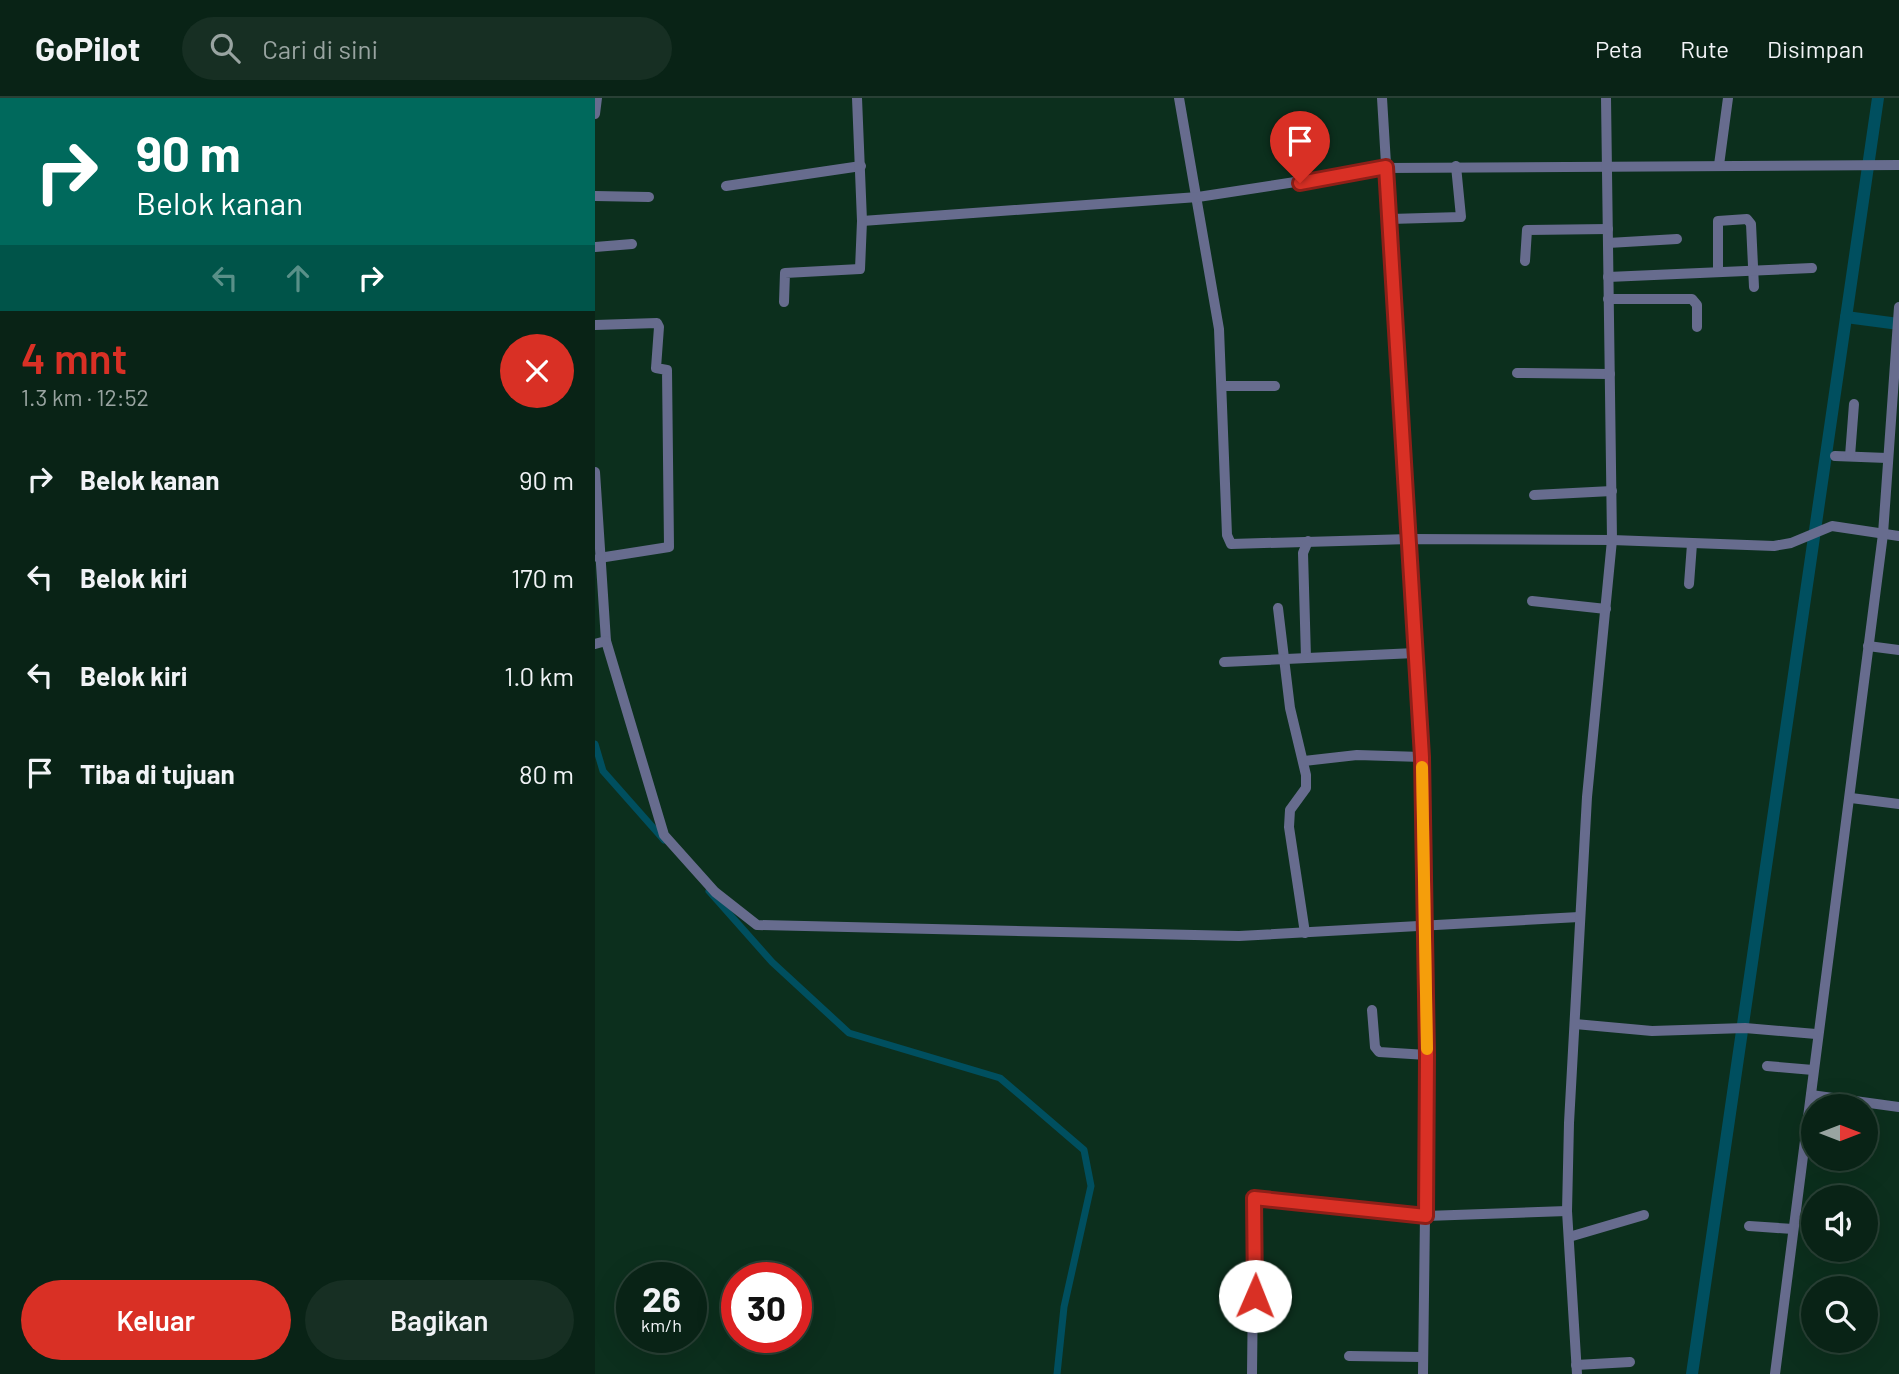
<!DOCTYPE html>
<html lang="id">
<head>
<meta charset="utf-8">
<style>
  body { margin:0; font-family:Barlow,sans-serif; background:#172f23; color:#f1f3f6; height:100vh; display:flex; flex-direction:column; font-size:26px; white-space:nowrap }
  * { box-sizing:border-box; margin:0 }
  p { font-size:23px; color:#99a4a1 }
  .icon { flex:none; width:38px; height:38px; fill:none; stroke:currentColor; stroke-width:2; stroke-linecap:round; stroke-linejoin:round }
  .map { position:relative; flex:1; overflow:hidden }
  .drawer { display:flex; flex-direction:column; background:#092316; width:595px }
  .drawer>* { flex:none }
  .guide { background:#00695c; color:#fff; overflow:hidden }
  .needle { width:46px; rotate:90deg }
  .controls { position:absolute; left:1206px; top:996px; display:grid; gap:14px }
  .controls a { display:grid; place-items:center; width:77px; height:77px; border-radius:50%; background:#092316; box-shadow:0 7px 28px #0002,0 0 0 2px #294035; font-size:35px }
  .speed { position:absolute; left:21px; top:1164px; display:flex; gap:14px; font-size:35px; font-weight:700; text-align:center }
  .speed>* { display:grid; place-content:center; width:91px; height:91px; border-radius:50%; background:#092316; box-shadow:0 7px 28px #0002,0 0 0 2px #294035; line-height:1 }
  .speed small { font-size:18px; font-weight:400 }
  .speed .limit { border:10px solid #d22; background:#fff; color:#111 }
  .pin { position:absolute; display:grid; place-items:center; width:60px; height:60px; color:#fff; margin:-72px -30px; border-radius:50% 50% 50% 0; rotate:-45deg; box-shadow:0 0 7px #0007 }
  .pin .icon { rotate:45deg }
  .me { position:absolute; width:77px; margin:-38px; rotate:1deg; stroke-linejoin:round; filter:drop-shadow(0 0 5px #0008) }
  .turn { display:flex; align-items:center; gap:24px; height:147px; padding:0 21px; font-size:32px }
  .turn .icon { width:91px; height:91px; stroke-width:2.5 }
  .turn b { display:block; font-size:49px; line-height:60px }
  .lanes { display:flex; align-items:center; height:66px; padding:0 21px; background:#0003; justify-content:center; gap:35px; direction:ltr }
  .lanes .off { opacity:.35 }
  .round { display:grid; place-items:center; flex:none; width:74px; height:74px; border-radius:37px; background:#172f23 }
  .overview { display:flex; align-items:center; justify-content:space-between; height:119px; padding:0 21px }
  h1 { font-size:42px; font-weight:600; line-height:52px; color:#d93025 }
  .cta { display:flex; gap:14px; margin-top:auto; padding:14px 21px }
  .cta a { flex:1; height:80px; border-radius:42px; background:#d93025; color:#fff; font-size:28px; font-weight:600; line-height:80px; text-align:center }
  .cta a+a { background:#172f23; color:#f1f3f6 }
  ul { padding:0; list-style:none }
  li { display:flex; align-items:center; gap:21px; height:98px; padding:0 21px }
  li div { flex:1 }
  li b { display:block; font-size:26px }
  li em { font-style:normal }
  header { display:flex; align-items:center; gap:42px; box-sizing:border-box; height:98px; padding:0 35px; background:#092316; border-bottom:2px solid #294035 }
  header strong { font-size:33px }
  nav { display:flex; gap:38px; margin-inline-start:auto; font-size:24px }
  .search { width:490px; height:63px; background:#172f23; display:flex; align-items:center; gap:18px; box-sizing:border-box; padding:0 24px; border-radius:38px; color:#99a4a1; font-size:26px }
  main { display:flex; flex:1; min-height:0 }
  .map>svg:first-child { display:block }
</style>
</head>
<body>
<header>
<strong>GoPilot</strong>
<div class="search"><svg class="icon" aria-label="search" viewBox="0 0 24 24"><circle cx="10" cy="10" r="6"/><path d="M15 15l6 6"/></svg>Cari di sini</div>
<nav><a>Peta</a><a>Rute</a><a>Disimpan</a></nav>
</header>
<main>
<section class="drawer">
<div class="guide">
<div class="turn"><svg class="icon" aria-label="right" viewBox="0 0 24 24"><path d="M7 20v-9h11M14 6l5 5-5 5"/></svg><div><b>90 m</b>Belok kanan</div></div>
<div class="lanes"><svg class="icon off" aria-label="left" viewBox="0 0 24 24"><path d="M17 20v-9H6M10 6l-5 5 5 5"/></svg><svg class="icon off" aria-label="ahead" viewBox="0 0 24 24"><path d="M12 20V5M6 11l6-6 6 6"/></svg><svg class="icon" aria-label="right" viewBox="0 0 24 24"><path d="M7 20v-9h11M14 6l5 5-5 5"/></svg></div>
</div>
<div class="overview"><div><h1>4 mnt</h1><p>1.3 km · 12:52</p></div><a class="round" style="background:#d93025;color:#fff"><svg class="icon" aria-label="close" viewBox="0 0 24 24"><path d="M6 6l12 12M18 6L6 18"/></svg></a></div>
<ul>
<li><svg class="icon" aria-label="right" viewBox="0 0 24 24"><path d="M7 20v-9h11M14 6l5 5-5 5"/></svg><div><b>Belok kanan</b></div><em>90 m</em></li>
<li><svg class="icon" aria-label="left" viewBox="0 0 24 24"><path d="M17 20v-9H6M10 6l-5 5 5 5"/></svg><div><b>Belok kiri</b></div><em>170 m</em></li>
<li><svg class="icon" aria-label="left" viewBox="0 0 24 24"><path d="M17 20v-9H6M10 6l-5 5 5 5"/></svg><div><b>Belok kiri</b></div><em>1.0 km</em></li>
<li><svg class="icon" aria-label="arrive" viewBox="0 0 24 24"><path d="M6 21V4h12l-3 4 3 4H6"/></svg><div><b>Tiba di tujuan</b></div><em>80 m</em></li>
</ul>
<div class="cta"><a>Keluar</a><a>Bagikan</a></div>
</section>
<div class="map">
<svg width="1304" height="1276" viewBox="0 0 1304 1276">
  <rect width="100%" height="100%" fill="#0c2f1d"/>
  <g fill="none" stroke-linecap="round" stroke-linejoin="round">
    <g stroke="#004f5f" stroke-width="7">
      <path d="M0,646L8,673L69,742"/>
      <path d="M114,793L177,864L254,935L405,980L489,1052L496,1088L469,1209L462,1276"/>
    </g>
    <g stroke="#004f5f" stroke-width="12">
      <path d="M1251,219L1304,226"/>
      <path d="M1097,1276L1283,0"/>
    </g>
    <g stroke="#676c8e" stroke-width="10">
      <path d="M584,0L624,231L632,437L636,446L815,441L1017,442L1179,448L1196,445L1237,428L1304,438"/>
      <path d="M787,0L827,659L832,957L828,1276"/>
      <path d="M0,16L2,0"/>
      <path d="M1124,67L1133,0"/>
      <path d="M131,88L266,68"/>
      <path d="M0,98L54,99"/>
      <path d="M795,121L866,119L861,68"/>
      <path d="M267,123L603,99L791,70L1304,67"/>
      <path d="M1013,145L1082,141"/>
      <path d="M0,149L37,146"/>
      <path d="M930,163L932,132L1013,131"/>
      <path d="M1123,174V123L1152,121L1156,126L1159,189"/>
      <path d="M1013,179L1217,170"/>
      <path d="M1013,201H1097L1102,207V229"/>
      <path d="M189,204L190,175L265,171L267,123L262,0"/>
      <path d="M0,227L62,225L64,229L61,270L72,272L74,449L4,460"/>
      <path d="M922,275L1015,276"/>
      <path d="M628,288H680"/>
      <path d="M1240,358L1292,360"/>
      <path d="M1255,358L1259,306"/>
      <path d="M0,374L11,543L69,737L120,794L162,827L644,838L984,819"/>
      <path d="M939,397L1017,393"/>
      <path d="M1094,486L1097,446"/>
      <path d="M937,503L1011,511"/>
      <path d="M683,510L695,610L711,677V690L695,712L694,729L710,835"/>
      <path d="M0,546L11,543"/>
      <path d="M1273,548L1304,552"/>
      <path d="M711,560L708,455L713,443"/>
      <path d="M629,564L820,555"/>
      <path d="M709,663L762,657L827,659"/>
      <path d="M1256,700L1304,706"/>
      <path d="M777,912L780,949L784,954L832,957"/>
      <path d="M980,926L1057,933L1150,930L1221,936"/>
      <path d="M1172,968L1218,972"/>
      <path d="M1216,997L1304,1009"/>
      <path d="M1154,1128L1198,1131"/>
      <path d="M974,1139L1049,1117"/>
      <path d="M754,1258L828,1259"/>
      <path d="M981,1267L1035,1264"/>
      <path d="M657,1276L659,1100L831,1118L972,1113"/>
      <path d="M982,1276L972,1113L974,1025L992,699L1017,442L1011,0"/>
      <path d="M1180,1276L1288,436L1304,209"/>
    </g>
  </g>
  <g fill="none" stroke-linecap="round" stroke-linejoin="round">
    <g stroke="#8d1f18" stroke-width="18">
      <path id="route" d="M660,1198L659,1100L831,1118L832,957L827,659L791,69L705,85"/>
    </g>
    <use href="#route" stroke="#d93025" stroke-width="12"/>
    <path stroke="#f59e0b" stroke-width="12" d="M827,669L832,951"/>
  </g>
</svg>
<div class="controls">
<a><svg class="needle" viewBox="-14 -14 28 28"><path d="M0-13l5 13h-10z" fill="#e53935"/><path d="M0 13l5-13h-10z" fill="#99a4a1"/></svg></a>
<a><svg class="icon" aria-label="sound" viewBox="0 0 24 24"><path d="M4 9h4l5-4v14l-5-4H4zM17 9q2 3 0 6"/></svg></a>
<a><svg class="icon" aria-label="search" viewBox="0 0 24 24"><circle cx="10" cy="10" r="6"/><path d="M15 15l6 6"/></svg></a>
</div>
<div class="speed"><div>26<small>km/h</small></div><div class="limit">30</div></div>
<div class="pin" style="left:705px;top:85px;background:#d93025"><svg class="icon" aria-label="arrive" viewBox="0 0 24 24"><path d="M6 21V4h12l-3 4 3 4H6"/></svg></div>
<svg class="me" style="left:660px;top:1198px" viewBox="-20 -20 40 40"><circle r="19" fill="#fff"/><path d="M0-13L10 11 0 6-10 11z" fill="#d93025"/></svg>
</div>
</main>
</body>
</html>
